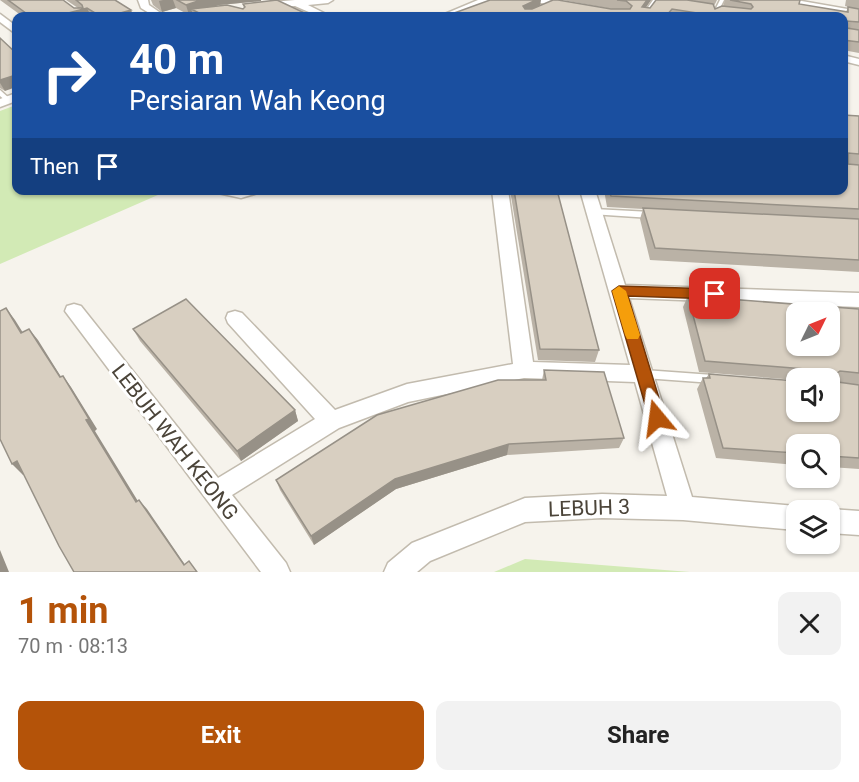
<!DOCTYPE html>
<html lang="en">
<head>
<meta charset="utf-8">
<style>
  body { margin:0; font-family:Roboto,sans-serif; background:#f2f2f2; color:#222; height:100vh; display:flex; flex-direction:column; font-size:22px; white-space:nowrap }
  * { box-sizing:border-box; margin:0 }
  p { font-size:20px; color:#767676 }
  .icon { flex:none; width:33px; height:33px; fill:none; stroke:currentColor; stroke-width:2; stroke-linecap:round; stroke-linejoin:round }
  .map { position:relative; height:572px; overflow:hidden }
  .sheet { display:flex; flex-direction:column; background:#fff; flex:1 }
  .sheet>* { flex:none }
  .top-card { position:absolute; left:12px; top:12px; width:836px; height:183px; border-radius:12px; box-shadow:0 2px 4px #0004; background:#1a4fa0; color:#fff; overflow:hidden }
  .needle { width:39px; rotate:47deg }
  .controls { position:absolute; left:786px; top:302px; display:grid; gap:12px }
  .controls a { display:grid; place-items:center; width:54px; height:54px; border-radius:12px; background:#fff; box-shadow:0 2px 4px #0004; font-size:30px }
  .pin { position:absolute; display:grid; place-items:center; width:51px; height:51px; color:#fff; margin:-26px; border-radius:12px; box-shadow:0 3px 9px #0006 }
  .me { position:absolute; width:66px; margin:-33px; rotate:344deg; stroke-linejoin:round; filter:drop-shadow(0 0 4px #0008) }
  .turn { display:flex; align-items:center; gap:21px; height:126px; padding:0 18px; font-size:27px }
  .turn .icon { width:78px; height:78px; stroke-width:2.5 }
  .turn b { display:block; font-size:42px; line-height:51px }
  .then { display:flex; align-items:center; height:57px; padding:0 18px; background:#0003; gap:12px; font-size:22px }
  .round { display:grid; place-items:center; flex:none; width:63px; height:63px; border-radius:12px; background:#f2f2f2 }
  .headline { display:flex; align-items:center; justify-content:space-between; height:102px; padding:0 18px }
  h1 { font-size:36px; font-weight:700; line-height:45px; color:#b45309 }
  .cta { display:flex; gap:12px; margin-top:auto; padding:12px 18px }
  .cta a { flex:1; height:69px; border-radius:12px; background:#b45309; color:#fff; font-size:24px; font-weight:700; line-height:69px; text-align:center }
  .cta a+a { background:#f2f2f2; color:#222 }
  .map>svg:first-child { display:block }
</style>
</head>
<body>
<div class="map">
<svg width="859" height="572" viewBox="0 0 859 572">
  <rect width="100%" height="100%" fill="#f6f3ec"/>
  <g fill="#d2eab5">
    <path d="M16,105V190L167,191L0,264V111Z"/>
    <path d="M525,559L690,572H494Z"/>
  </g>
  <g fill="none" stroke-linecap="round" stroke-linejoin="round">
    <g stroke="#c2bbae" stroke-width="3">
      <g id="service">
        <path d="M653,0H657L646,16H642Z"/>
        <path d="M720,0H724L716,16H712Z"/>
        <path d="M0,90L10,99V101H6L0,96Z"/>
        <path d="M594,209L651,212L655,215L651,218L591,214L590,212L591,210Z"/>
        <path d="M644,370L713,375L717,376L718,379L717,382L713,383L644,378L640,377L639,374L640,371Z"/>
      </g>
    </g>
    <g stroke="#c2bbae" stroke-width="3">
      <g id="minor">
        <path d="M138,0H148L149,5L165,16H154L141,8Z"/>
        <path d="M295,0H333L328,3L308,5L330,16H318L295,6L261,9L256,6L261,3Z"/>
        <path d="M478,0H492L453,16H440Z"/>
        <path d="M528,0H549L576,7L571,10Z"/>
        <path d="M774,0H796L859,11V17L779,3Z"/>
        <path d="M0,14L16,26V34L0,22Z"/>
        <path d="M843,55L859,59V65L843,61Z"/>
        <path d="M16,93V101L0,107V99Z"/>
        <path d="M216,190H260L258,193L241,198L218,193Z"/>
        <path d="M492,190H508L533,362L630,365L580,190H595L625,285L859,293V307L629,298L692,497L796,506L805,510H796V530L683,520L602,518L525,522L430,561L417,572H384L388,563L412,543L525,498L602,494L667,496L635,382L524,378L408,402L339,428L232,495L286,563L290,572H261L65,311L67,306L74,304L81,306L218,478L315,419L228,323L226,318L228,313L235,311L242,313L335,410L407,384L513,364Z"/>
        <path d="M830,509L859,511V535L830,533V510H827Z"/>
      </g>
    </g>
    <use href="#service" fill="#fff" fill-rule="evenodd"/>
    <use href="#minor" fill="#fff" fill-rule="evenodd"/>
  </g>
  <g fill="#bab2a6">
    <path d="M0,0H63L74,8H78L66,0H115L131,10L133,16H22Z"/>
    <path d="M151,0H261V1L219,5L215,6L243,9L244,8L243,4L311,16H193V14L189,15L176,8L162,12L153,5Z"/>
    <path d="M562,0H651L646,7L650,8L656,0H717L714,6L715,9L723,6L725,0H800L799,4L846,12L848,7L853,8L845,6L846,0H859V53L843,50V16H446L540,5L612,9Z"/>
    <path d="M0,38L5,91L0,88Z"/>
    <path d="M843,115L859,116V272L650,260L640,219L643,209L607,207L604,190H843Z"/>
    <path d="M510,190H557L599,350L595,362L538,360Z"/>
    <path d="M688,296L859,309V469L830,467V444H796V465L716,458L697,389L703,378H706L709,374L796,411L830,378H796V380L699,372L683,307Z"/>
    <path d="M133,329L295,410L298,421L241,461L140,341Z"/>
    <path d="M544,370L624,438L619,448L507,455L396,489L314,545L280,490L276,480L542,380Z"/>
  </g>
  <g fill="#979187">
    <path d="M163,0H173L176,8L162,12L159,1Z"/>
    <path d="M201,0H261V1L219,5L198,12L191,9L193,14L189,15L186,5Z"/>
    <path d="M536,0H541L540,7L522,15L523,6Z"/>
    <path d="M647,0H651L640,16L642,7Z"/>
    <path d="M87,8L91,16H57Z"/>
    <path d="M131,10L133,16H110Z"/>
    <path d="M16,75V87L5,91L0,83V80Z"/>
    <path d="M6,308L15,320L30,344L21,333Z"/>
    <path d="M29,329L38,340L68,388L60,377Z"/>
    <path d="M63,376L71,387L97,429L95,431L144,511L136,502L86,420Z"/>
    <path d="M295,410L298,421L241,461L237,451Z"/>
    <path d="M509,444L507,455L396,489L314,545L311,536L395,479Z"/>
    <path d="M17,461L28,472L23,475L12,464Z"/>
    <path d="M139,500L147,509L190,572L184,565Z"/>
    <path d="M0,550L9,572H0Z"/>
  </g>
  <g fill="#d8cfc1" stroke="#979187" stroke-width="1.5" fill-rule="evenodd">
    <path d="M8,0H63L74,8H83L82,5L76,0H115L131,10L110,16H100L87,8L57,16H30Z"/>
    <path d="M177,0H201L186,5Z"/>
    <path d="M277,0L311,16H205L191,9L227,5L243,9L245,7L243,4Z"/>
    <path d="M490,0H536L523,6L525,9H532L553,0H558L611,9H630L632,6L626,1L617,0H647L642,7L650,8L656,0H687L713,4L715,9L722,6L751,9L753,7L751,4L730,0H800L799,4L848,12V7L859,9V22L846,21L847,28L859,30V42L843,40V16H716L672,9L666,16H574L573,15L571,16H446Z"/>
    <path d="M0,38L16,53V75L0,80Z"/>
    <path d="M843,115L859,116V154L848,153V164L859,165V209L611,196L609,190H843Z"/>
    <path d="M514,190H557L599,350L540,349Z"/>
    <path d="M643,208L859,219V260L655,248Z"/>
    <path d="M688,296L859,309V373L840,371L837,373L838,382L859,385V458L830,456V444H796V453L723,448L703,378H710L709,374L796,381V411H830V378H807V371L805,369L705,361ZM796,312H830V345H796Z"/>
    <path d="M186,299L295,410L237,451L133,329Z"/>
    <path d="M6,308L21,333L29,329L60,377L63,376L89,419L86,420L136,502L139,500L184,565L189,561L197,572H74L59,546L17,461L12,464L0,439V311Z"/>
    <path d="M544,370L604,372L624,438L509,444L395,479L311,536L276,480L377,415L498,380H546Z"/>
  </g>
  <path fill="#b45309" stroke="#753606" stroke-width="1.5" d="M619,286L715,289L722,294L715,299L628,296L665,418L663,424L657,426L651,424L649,418L612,291Z"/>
  <path fill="#f59e0b" d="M619,286L626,291L640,335L638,339H627L625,335L612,291Z"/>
  <g text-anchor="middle" stroke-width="6" stroke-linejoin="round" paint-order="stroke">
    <g font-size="21" fill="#4b4439" stroke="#fff">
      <text transform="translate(175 442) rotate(52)" y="7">LEBUH WAH KEONG</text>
      <text transform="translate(589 508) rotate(-2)" y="7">LEBUH 3</text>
    </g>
  </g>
</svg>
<div class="controls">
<a><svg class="needle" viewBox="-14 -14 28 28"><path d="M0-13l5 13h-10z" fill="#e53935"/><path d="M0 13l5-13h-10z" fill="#767676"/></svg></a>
<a><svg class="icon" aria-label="sound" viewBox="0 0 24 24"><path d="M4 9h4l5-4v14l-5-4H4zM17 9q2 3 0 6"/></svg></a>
<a><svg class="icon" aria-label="search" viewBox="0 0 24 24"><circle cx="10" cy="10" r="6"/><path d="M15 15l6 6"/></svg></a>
<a><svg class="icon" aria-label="layers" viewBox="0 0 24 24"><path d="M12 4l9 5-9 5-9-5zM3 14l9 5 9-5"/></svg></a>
</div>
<div class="pin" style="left:715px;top:294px;background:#d93025"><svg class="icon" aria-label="arrive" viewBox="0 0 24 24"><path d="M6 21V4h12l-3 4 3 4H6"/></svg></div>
<svg class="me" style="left:657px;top:418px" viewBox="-20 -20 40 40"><path d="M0-17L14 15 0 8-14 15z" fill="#b45309" stroke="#fff" stroke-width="4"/></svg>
<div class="top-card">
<div class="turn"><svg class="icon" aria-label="right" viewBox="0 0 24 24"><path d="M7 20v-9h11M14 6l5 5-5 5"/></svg><div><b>40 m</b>Persiaran Wah Keong</div></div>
<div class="then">Then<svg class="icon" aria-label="arrive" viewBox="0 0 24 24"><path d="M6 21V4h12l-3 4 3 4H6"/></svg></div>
</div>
</div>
<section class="sheet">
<div class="headline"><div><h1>1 min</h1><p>70 m · 08:13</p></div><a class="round"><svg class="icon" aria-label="close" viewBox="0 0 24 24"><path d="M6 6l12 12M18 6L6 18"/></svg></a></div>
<div class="cta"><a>Exit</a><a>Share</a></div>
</section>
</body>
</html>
